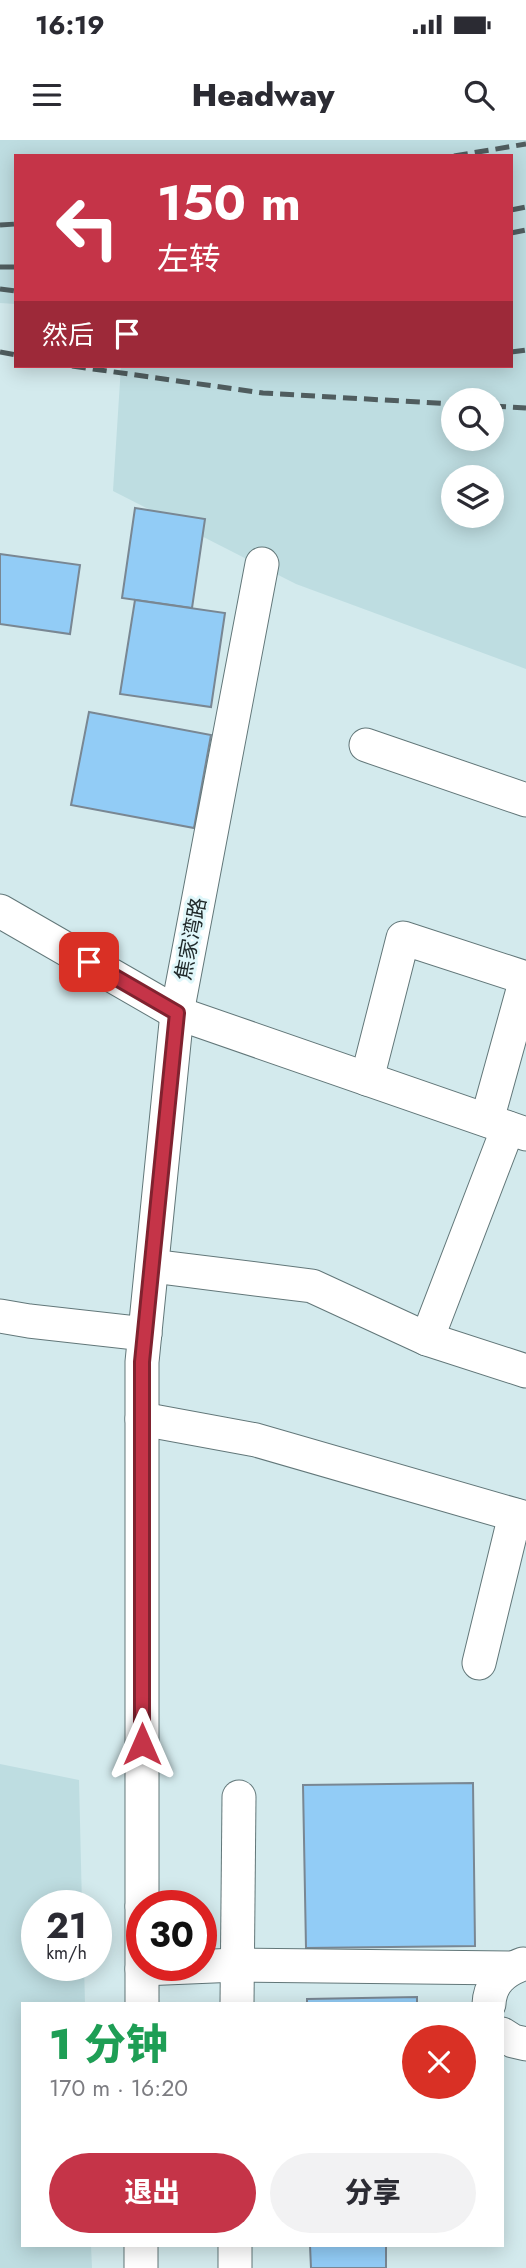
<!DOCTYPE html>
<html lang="zh">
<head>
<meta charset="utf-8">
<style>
  body { margin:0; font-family:Jost,"Noto Sans SC",sans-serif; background:#f2f2f3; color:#2b2b33; height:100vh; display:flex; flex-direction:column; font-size:26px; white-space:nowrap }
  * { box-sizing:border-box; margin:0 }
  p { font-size:23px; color:#7c7c81 }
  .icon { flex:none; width:38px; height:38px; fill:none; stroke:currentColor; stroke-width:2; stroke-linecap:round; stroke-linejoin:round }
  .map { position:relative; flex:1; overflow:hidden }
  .drawer { position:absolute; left:21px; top:1862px; width:483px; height:245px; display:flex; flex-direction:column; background:#fff; border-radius:0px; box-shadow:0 4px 18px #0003 }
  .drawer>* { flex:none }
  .banner { position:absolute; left:14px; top:14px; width:499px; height:214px; border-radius:0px; box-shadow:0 4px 18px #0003; background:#c53448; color:#fff; overflow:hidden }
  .controls { position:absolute; left:441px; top:248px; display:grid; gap:14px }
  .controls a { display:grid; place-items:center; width:63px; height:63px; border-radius:50%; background:#fff; box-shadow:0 4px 18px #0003; font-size:35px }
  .speed { position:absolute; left:21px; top:1750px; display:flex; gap:14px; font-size:35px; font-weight:700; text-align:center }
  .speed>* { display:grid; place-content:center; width:91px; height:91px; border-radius:50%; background:#fff; box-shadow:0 4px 18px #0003; line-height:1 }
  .speed small { font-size:18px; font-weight:400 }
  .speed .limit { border:10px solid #d22; background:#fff; color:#111 }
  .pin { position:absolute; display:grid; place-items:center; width:60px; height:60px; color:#fff; margin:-30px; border-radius:14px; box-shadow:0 4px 10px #0006 }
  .me { position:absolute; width:77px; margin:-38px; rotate:0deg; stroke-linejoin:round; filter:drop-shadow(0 0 5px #0008) }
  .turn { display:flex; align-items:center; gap:24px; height:147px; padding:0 28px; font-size:32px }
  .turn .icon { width:91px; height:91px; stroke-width:2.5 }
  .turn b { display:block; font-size:49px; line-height:60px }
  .then { display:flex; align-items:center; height:66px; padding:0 28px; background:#0003; gap:14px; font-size:26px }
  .round { display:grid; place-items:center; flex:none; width:74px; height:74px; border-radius:37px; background:#f2f2f3 }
  .summary { display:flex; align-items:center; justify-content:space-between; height:119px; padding:0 28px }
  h1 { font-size:42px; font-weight:800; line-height:52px; color:#1e9e55 }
  .action { display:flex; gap:14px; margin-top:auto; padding:14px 28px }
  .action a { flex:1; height:80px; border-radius:42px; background:#c53448; color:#fff; font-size:28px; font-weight:800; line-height:80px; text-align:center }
  .action a+a { background:#f2f2f3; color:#2b2b33 }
  .status { display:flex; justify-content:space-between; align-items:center; height:49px; padding:0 35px; background:#fff; direction:ltr }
  .status svg { height:19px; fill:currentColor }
  header { display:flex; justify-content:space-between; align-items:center; height:91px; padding:0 28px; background:#fff; font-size:32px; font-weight:800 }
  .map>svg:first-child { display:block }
</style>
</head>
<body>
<div class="status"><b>16:19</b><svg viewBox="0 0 49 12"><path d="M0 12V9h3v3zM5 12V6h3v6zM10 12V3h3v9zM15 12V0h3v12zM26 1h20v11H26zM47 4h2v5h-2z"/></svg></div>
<header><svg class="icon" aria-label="menu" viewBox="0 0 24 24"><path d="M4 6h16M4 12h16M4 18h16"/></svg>Headway<svg class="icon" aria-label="search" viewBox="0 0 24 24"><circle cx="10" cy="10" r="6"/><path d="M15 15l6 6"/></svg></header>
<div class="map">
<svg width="526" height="2128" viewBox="0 0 526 2128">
  <rect width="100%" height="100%" fill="#d3eaed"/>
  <g fill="#bedde1" fill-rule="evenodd">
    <path d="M0,0H526V529L296,444L113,351L121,226H511V16H16V164L0,163ZM453,261H492V299H453ZM453,338H492V376H453Z"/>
    <path d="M0,1624L79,1640L82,1766H37V1825H84L85,1864H23V2105H91L92,2128H0Z"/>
  </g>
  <g fill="#92ccf6" stroke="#798793" stroke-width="2">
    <path d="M135,368L205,379L192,468L122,458Z"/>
    <path d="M0,414L80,425L70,494L0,484Z"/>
    <path d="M135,460L225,473L211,567L120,554Z"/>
    <path d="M89,572L211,595L194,688L71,665Z"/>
    <path d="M473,1643L475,1806L306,1808L303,1645Z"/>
    <path d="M417,1857V1864H307V1859Z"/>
    <path d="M310,2105H386V2128H311Z"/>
  </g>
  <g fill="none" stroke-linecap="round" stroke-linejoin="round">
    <g stroke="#627779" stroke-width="35">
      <g id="minor">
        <path d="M366,605L526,660"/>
        <path d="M0,771L177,873L526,994"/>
        <path d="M367,939L403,798L526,838"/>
        <path d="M487,980L526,839"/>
        <path d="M152,1126L312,1146L427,1199L526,1231"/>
        <path d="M0,1176L29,1181L145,1194"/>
        <path d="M427,1199L508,988"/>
        <path d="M142,1279L256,1300L526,1378"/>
        <path d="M479,1523L515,1375"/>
        <path d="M142,1766V1222L177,873L262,424"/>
        <path d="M142,1829L237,1825L511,1828"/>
        <path d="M142,1864V1767"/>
        <path d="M237,1864L239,1657"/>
        <path d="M489,1864C490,1842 504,1831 523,1824"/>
        <path d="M502,1894L513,1901L526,1904"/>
        <path d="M141,2128V2105"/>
        <path d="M235,2128V2105"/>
      </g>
    </g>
    <use href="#minor" stroke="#fff" stroke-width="33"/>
    <g stroke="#505d5f" stroke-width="5" stroke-dasharray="14 7" stroke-linecap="butt">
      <path d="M454,16L526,4"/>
      <path d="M511,70L526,67"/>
      <path d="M0,85L16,84"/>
      <path d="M511,93L526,90"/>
      <path d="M0,127H16"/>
      <path d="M0,149L16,151"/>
      <path d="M0,212L16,215"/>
      <path d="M511,212L526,210"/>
      <path d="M72,226L263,253L453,264"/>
      <path d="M492,266L526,268"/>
    </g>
  </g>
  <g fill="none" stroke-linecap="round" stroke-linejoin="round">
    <g stroke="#80222f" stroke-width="18">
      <path id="route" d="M89,822L177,873L142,1222V1604"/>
    </g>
    <use href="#route" stroke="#c53448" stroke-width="12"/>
  </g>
  <g text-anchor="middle" stroke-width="6" stroke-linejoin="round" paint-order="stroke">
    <g font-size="21" fill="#1f2829" stroke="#e0f7fa">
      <text transform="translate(191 799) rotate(-79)" y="7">焦家湾路</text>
    </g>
  </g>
</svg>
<div class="controls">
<a><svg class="icon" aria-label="search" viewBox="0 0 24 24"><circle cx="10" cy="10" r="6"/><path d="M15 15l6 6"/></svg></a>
<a><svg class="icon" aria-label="layers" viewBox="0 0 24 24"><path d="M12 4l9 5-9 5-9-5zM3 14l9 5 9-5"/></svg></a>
</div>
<div class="speed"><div>21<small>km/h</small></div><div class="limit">30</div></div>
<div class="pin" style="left:89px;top:822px;background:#d93025"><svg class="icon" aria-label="arrive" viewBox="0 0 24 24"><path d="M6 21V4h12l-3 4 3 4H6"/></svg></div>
<svg class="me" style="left:142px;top:1604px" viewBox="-20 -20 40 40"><path d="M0-17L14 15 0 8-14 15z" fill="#c53448" stroke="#fff" stroke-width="4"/></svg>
<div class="banner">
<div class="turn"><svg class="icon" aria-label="left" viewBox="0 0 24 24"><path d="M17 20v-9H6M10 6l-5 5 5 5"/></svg><div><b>150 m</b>左转</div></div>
<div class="then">然后<svg class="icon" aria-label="arrive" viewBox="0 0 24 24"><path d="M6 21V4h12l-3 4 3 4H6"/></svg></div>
</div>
<section class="drawer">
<div class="summary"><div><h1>1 分钟</h1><p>170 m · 16:20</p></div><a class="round" style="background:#d93025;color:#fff"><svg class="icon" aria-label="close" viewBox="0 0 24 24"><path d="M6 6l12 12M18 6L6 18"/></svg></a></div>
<div class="action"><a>退出</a><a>分享</a></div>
</section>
</div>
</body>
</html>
